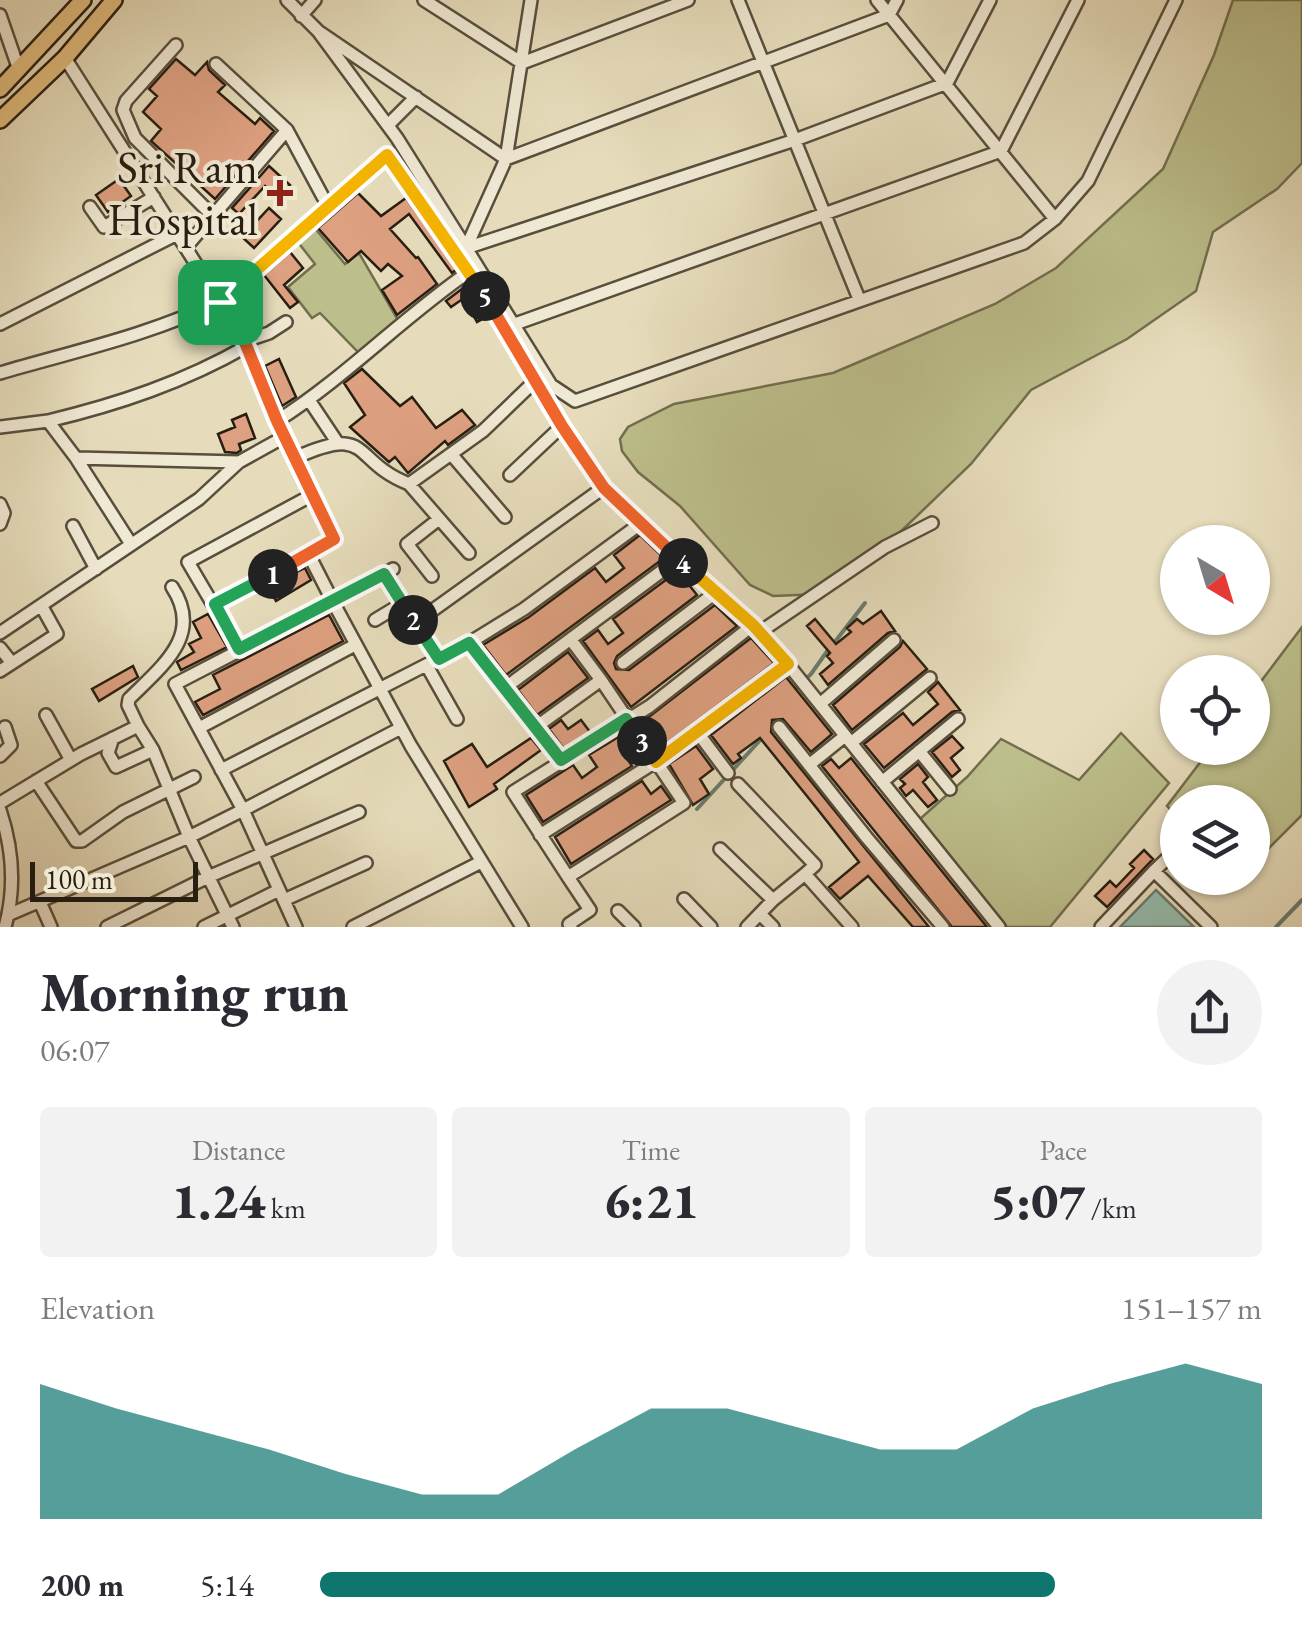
<!DOCTYPE html>
<html lang="en">
<head>
<meta charset="utf-8">
<style>
  :root { --surface:#fff; --page:#f2f2f3; --text:#2b2b33; --muted:#7c7c81; --accent:#0f766e }
  body { margin:0; font-family:"EB Garamond",serif; background:var(--page); color:var(--text); height:100vh; display:flex; flex-direction:column; font-size:38px; white-space:nowrap }
  * { box-sizing:border-box; margin:0 }
  p { font-size:32px; color:var(--muted) }
  .icon { flex:none; width:55px; height:55px; fill:none; stroke:currentColor; stroke-width:2; stroke-linecap:round; stroke-linejoin:round }
  .map { position:relative; height:927px; overflow:hidden }
  .panel { display:flex; flex-direction:column; background:var(--surface); flex:1 }
  .panel>* { flex:none }
  .needle { width:65px; rotate:142deg }
  .tools { position:absolute; left:1160px; top:525px; display:grid; gap:20px }
  .tools a { display:grid; place-items:center; width:110px; height:110px; border-radius:50%; background:var(--surface); box-shadow:0 2px 8px #0004; font-size:50px }
  .scale { position:absolute; left:30px; bottom:25px; width:168px; box-sizing:border-box; padding-left:10px; border:5px solid #281e11; border-top:0; font-size:28px; line-height:35px; white-space:nowrap; color:#281e11; -webkit-text-stroke:8px #efe8d3; paint-order:stroke }
  .pin { position:absolute; display:grid; place-items:center; width:85px; height:85px; color:#fff; margin:-42px; border-radius:20px; box-shadow:0 5px 15px #0006 }
  .km { position:absolute; width:50px; height:50px; margin:-25px; border-radius:50%; background:#222; color:#fff; font-size:28px; line-height:50px; text-align:center }
  .round { display:grid; place-items:center; flex:none; width:105px; height:105px; border-radius:52px; background:var(--page) }
  .summary { display:flex; align-items:center; justify-content:space-between; height:170px; padding:0 40px }
  h1 { font-size:55px; font-weight:800; line-height:75px }
  .stats { display:grid; grid-template-columns:repeat(3,1fr); gap:15px; height:170px; padding:10px 40px }
  .stats div { display:grid; align-content:center; border-radius:10px; background:var(--page); text-align:center }
  .stats b { font-size:50px; font-weight:800 }
  .stats small { font-size:28px; font-weight:400 }
  .stats p { font-size:28px }
  .chart { height:280px; padding:20px 40px }
  .chart p { display:flex; justify-content:space-between }
  .chart svg { width:100%; height:180px; margin-top:10px; fill:var(--accent); opacity:.7 }
  ul { padding:0 40px; list-style:none; font-size:32px }
  li { display:grid; grid-template-columns:160px 120px 1fr; align-items:center; height:75px }
  li i { height:25px; border-radius:12px; background:var(--accent) }
  .map>svg:first-child { display:block }
</style>
</head>
<body>
<div class="map">
<svg width="1302" height="927" viewBox="0 0 1302 927">
  <rect width="100%" height="100%" fill="#e6dcbb"/>
  <filter id="stains"><feTurbulence type="fractalNoise" baseFrequency=".002" numOctaves="4"/><feColorMatrix values="0 0 0 0 .2 0 0 0 0 .09 0 0 0 0 .02 0 0 0 .5 -.17"/></filter>
  <radialGradient id="worn" r=".72"><stop offset=".6" stop-color="#630" stop-opacity="0"/><stop offset="1" stop-color="#630" stop-opacity=".3"/></radialGradient>
  <path fill="#bcbe8b" stroke="#726e4e" stroke-width="2.5" d="M1233,0H1302V163L1277,189L1213,232L1196,291L1127,339L1031,390L971,464L894,538L822,594L773,596L750,585L680,506L638,472L622,451L620,439L628,427L674,404L833,373L995,304L1056,268L1163,169L1214,55Z
    M313,226L345,264L359,253L398,320L358,352L320,313L312,318L288,287L315,264L297,241Z
    M1302,627V815L1253,864L1252,802H1178L1177,817L1167,806L1211,748H1252L1253,692Z
    M1121,733L1169,783L1050,927H1007L920,819L967,777L1001,739L1079,780Z"/>
  <path fill="#96bcad" stroke="#6a7d6f" stroke-width="2.5" d="M1156,890L1194,927H1120Z"/>
  <g fill="none" stroke-linecap="round" stroke-linejoin="round">
    <path stroke="#6a7d6f" stroke-width="4" d="M834,643L865,603
      M792,692L811,674L828,650
      M697,809L763,737
      M1276,927L1302,900"/>
  </g>
  <path fill="#dda080" stroke="#281e11" stroke-width="2.5" d="M176,59L195,75L207,62L209,70L225,85L218,92L255,124L260,118L274,131L215,199L151,141L161,129L143,112L157,96L149,89Z
    M269,166L290,185L278,198L265,186L239,214L232,208Z
    M119,179L131,196L108,212L96,195Z
    M358,193L381,216L406,198L457,269L452,273L409,214L390,229L416,258L418,257L437,284L397,315L382,290L402,276L388,264L381,271L361,251L348,262L318,228Z
    M269,208L281,219L254,248L242,237Z
    M290,252L303,268L284,285L298,302L290,308L264,275Z
    M467,285L486,317L477,322L464,298L451,307L446,301Z
    M279,359L296,397L282,406L265,366Z
    M362,369L400,406L412,397L436,428L462,410L475,425L448,445L445,441L408,473L395,457L389,462L350,427L365,415L344,383Z
    M246,414L255,438L239,444L241,450L237,453L225,452L218,434L235,427L232,420Z
    M640,535L664,558L506,675L483,645L529,617L595,568L606,582L624,568L614,555Z
    M305,568L311,580L276,601L268,586Z
    M678,571L697,595L617,656L614,663L616,669L629,670L715,605L737,626L631,707L583,641L598,630L608,644L623,633L613,619Z
    M881,611L895,631L888,633L828,685L820,674L833,663L827,656L830,653L807,626L815,619L836,644L851,632L847,628L857,619L863,624Z
    M208,614L227,647L181,670L177,662L194,652L189,644L201,638L193,622Z
    M329,615L343,641L203,715L195,702L220,689L213,675Z
    M751,638L774,663L659,749L641,723Z
    M903,641L927,669L852,730L833,705L900,647Z
    M568,652L588,678L537,715L518,690Z
    M133,666L138,677L99,701L92,689Z
    M786,677L832,734L811,752L783,719L772,720L771,732L929,927H913L868,876L840,899L829,887L859,862L815,806L760,738L738,754L741,758L733,764L711,735Z
    M938,682L960,710L952,712L884,768L864,744L903,713L913,725L938,704L928,692Z
    M561,720L568,729L581,720L590,732L564,749L549,729Z
    M625,733L639,753L628,760L632,766L543,822L526,795L573,765L582,778L597,767L589,755Z
    M952,736L963,748L951,758L960,770L952,777L932,752Z
    M531,738L541,750L494,784L497,789L469,807L444,761L472,744L487,767Z
    M696,746L713,769L700,779L709,794L693,805L669,764Z
    M851,758L874,787L987,927H952L822,766L831,759L839,768Z
    M918,764L928,777L923,782L937,800L928,807L913,790L906,796L900,788L905,784L900,779Z
    M642,781L651,794L661,786L671,800L571,864L555,837Z
    M1144,850L1153,859L1107,907L1095,896L1110,881L1116,887L1134,868L1130,864Z"/>
  <g fill="none" stroke-linecap="round" stroke-linejoin="round">
    <g stroke="#584e3c" stroke-width="16">
      <path id="minor" d="M287,0L318,31L397,138L466,248
        M424,0L522,63L688,0
        M738,0L859,299
        M877,0L1055,219
        M990,0L947,83L795,140L466,248L551,385L575,401L1024,243L1055,219L1088,181L1176,0
        M0,15L19,70
        M301,16L315,0
        M318,31L506,159L889,15L897,0
        M176,45L126,101L123,110L135,138L213,216
        M65,58L245,341L284,437L334,539L309,555L333,602L175,684L243,810L189,837L233,927
        M216,64L287,130L323,197
        M388,125L416,97
        M90,207L104,227L154,197
        M186,247L287,130
        M466,248L506,159L531,0
        M0,324L177,234
        M515,324L1001,151L1078,0
        M245,341L269,333L286,322
        M0,373C75,351 150,335 220,301L387,155L470,271L562,426L603,488L774,647L999,927
        M309,400L337,442
        M48,421C119,404 184,382 247,346
        M277,421C346,377 403,317 470,271
        M0,427L48,421L76,458L239,462
        M451,454L505,517
        M76,458L131,544
        M295,458C373,423 350,461 409,484L483,431L535,381
        M510,475L562,426
        M409,484L469,553
        M0,504L4,513L0,524
        M73,526L96,569
        M393,569L333,602L411,746L522,927
        M385,573L439,659
        M432,576L407,544L439,519
        M215,603L309,555
        M375,620L403,603
        M415,623L603,488
        M760,632L885,547L932,523
        M0,633L199,499L239,462L284,437
        M469,643L561,760
        M0,648L12,663
        M239,649L188,562L314,494
        M623,663L715,593
        M427,666L457,719
        M0,671L57,634L42,607
        M601,680L684,803L568,877L513,792L650,706L753,625
        M506,687L678,559
        M820,704L894,640
        M46,715L71,760
        M138,726L128,705L129,699C162,666 204,635 172,587
        M536,727L601,680L571,640
        M779,727L867,838L943,927
        M199,728L355,645
        M698,733L728,773
        M113,738L108,753L116,767L153,750
        M851,743L930,678
        M919,751L950,789
        M0,756L11,745L5,727
        M809,765L845,736
        M221,770L469,643L524,609L640,524
        M36,781L76,841H82L123,812L194,777
        M882,782L958,719
        M738,784L815,865L805,874
        M0,803L81,754L138,726L153,750L189,837L8,915
        M0,810C13,849 16,887 5,927
        M540,835L679,747L788,664
        M720,849L773,900
        M1154,871L1178,848
        M568,877L590,910L569,924L571,927
        M684,899L711,927
        M284,900L366,863
        M40,902L51,927
        M618,911L634,927
        M760,914L773,927
        M107,927L208,877L359,812
        M204,927L279,890
        M296,927L243,810L401,728
        M353,927L481,862
        M747,927L773,900L805,874L852,927
        M1101,927L1154,871L1211,927"/>
    </g>
    <g stroke="#281e11" stroke-width="20">
      <path id="highway" d="M0,89L83,0
        M0,120L65,58L114,0"/>
    </g>
    <use href="#minor" stroke="#efe8d3" stroke-width="11"/>
    <use href="#highway" stroke="#e3be7e" stroke-width="15"/>
  </g>
  <g fill="none" stroke-linecap="round" stroke-linejoin="round">
    <g stroke="#fff" stroke-width="20">
      <path id="split-1" d="M220,302L244,340L277,421L334,539L273,574"/>
    </g>
    <g stroke="#fff" stroke-width="20">
      <path id="split-2" d="M273,574L215,604L239,649L384,574L413,620"/>
    </g>
    <g stroke="#fff" stroke-width="20">
      <path id="split-3" d="M413,620L439,659L469,643L561,760L626,719L642,741"/>
    </g>
    <g stroke="#fff" stroke-width="20">
      <path id="split-4" d="M642,741L656,762L788,664L753,625L683,563"/>
    </g>
    <g stroke="#fff" stroke-width="20">
      <path id="split-5" d="M485,296L562,426L604,488L683,563"/>
    </g>
    <g stroke="#fff" stroke-width="20">
      <path id="split-6" d="M220,302L387,155L485,296"/>
    </g>
    <use href="#split-1" stroke="#f0652b" stroke-width="12"/>
    <use href="#split-2" stroke="#22a559" stroke-width="12"/>
    <use href="#split-3" stroke="#22a559" stroke-width="12"/>
    <use href="#split-4" stroke="#f5b400" stroke-width="12"/>
    <use href="#split-5" stroke="#f0652b" stroke-width="12"/>
    <use href="#split-6" stroke="#f5b400" stroke-width="12"/>
  </g>
  <path fill="#8f2418" stroke="#efe8d3" stroke-width="4" d="M275 178h10v10h10v10h-10v10h-10v-10h-10v-10h10z"/>
  <g text-anchor="middle" dominant-baseline="central" stroke-width="8" stroke-linejoin="round" paint-order="stroke">
    <g font-size="45" fill="#281e11" stroke="#efe8d3" text-anchor="end">
      <text x="258" y="167">Sri Ram<tspan x="258" dy="52">Hospital</tspan></text>
    </g>
  </g>
  <rect width="100%" height="100%" filter="url(#stains)"/>
  <rect width="100%" height="100%" fill="url(#worn)"/>
</svg>
<div class="tools">
<a><svg class="needle" viewBox="-14 -14 28 28"><path d="M0-13l5 13h-10z" fill="#e53935"/><path d="M0 13l5-13h-10z" fill="#7c7c81"/></svg></a>
<a><svg class="icon" aria-label="locate" viewBox="0 0 24 24"><circle cx="12" cy="12" r="6"/><path d="M12 2v4M12 18v4M2 12h4M18 12h4"/></svg></a>
<a><svg class="icon" aria-label="layers" viewBox="0 0 24 24"><path d="M12 4l9 5-9 5-9-5zM3 14l9 5 9-5"/></svg></a>
</div>
<div class="scale">100 m</div>
<div class="pin" style="left:220px;top:302px;background:#1e9e55"><svg class="icon" aria-label="arrive" viewBox="0 0 24 24"><path d="M6 21V4h12l-3 4 3 4H6"/></svg></div>
<b class="km" style="left:273px;top:574px">1</b>
<b class="km" style="left:413px;top:620px">2</b>
<b class="km" style="left:642px;top:741px">3</b>
<b class="km" style="left:683px;top:563px">4</b>
<b class="km" style="left:485px;top:296px">5</b>
</div>
<section class="panel">
<div class="summary"><div><h1>Morning run</h1><p>06:07</p></div><a class="round"><svg class="icon" aria-label="share" viewBox="0 0 24 24"><path d="M12 15V3M7 8l5-5 5 5M5 13v7h14v-7"/></svg></a></div>
<div class="stats">
<div><p>Distance</p><b>1.24<small> km</small></b></div>
<div><p>Time</p><b>6:21</b></div>
<div><p>Pace</p><b>5:07<small> /km</small></b></div>
</div>
<div class="chart"><p><span>Elevation</span>151–157 m</p>
<svg viewBox="0 0 160 44" preserveAspectRatio="none"><path d="M0 44V11L10 17L20 22L30 27L40 33L50 38L60 38L70 27L80 17L90 17L100 22L110 27L120 27L130 17L140 11L150 6L160 11V44z"/></svg>
</div>
<ul>
<li><b>200 m</b>5:14<i style="width:78%"></i></li>
</ul>
</section>
</body>
</html>
